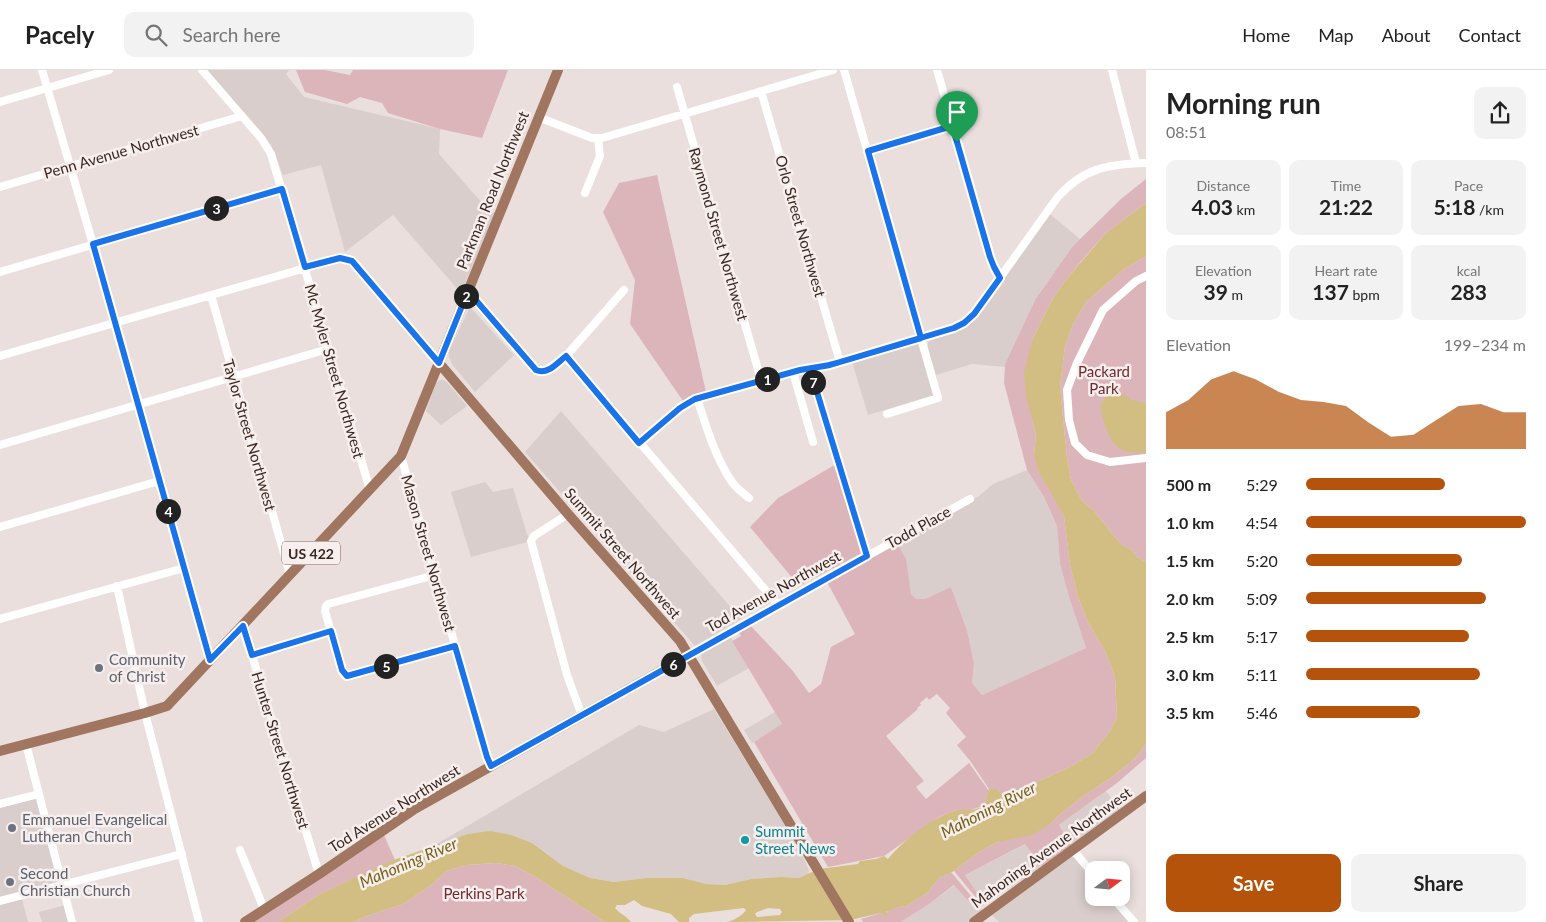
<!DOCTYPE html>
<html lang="en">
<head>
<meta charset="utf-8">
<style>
  :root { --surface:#fff; --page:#f2f2f2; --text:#222; --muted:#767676; --line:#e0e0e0; --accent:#b45309 }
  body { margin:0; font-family:Lato,sans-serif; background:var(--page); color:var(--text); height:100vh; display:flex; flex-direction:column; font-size:19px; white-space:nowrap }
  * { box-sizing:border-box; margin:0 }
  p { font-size:16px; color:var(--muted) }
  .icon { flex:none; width:28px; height:28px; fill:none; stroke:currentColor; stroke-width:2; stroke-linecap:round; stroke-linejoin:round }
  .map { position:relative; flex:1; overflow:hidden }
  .drawer { display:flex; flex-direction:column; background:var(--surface); width:400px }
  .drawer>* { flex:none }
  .needle { width:32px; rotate:74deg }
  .buttons { position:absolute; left:1085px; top:791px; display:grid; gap:10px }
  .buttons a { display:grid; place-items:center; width:45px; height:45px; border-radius:10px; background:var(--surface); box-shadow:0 2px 12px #0003; font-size:25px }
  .pin { position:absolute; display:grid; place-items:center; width:42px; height:42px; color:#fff; margin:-51px -21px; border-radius:50% 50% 50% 0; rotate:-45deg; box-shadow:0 0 5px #0007 }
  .pin .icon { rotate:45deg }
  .km { position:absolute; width:25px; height:25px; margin:-12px; border-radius:50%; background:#222; color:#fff; font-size:14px; line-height:25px; text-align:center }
  .round { display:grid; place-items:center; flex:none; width:52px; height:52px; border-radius:10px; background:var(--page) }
  .head { display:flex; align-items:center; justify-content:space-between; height:85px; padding:0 20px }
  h1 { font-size:28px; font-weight:700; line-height:38px }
  .metrics { display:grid; grid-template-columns:repeat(3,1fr); gap:8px; height:85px; padding:5px 20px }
  .metrics div { display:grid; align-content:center; border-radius:10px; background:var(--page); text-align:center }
  .metrics b { font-size:21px; font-weight:700 }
  .metrics small { font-size:14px; font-weight:400 }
  .metrics p { font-size:14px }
  .chart { height:140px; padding:10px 20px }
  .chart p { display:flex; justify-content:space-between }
  .chart svg { width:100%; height:90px; margin-top:5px; fill:var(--accent); opacity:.7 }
  .button { display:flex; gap:10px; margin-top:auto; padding:10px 20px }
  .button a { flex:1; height:58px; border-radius:10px; background:var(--accent); color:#fff; font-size:20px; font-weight:700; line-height:58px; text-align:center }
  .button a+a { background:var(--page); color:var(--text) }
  ul { padding:0 20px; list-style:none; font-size:16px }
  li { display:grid; grid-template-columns:80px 60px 1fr; align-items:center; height:38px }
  li i { height:12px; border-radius:6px; background:var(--accent) }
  header { display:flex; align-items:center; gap:30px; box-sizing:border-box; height:70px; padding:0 25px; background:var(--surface); border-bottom:1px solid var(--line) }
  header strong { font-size:24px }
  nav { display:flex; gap:28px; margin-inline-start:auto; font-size:18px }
  .search { width:350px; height:45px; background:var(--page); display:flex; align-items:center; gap:12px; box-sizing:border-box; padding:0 18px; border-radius:10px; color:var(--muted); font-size:19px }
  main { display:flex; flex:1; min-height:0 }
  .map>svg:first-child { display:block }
</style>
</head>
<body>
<header>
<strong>Pacely</strong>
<div class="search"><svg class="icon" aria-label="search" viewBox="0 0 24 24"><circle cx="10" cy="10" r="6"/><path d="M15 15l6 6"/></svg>Search here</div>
<nav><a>Home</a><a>Map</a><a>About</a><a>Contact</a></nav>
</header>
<main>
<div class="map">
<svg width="1146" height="852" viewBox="0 0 1146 852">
  <rect width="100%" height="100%" fill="#eadfdd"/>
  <path fill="#dacecc" d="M207,0H289L286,4L304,27L440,59L439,84L490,142L495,143L461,223L393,145L345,182L321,95L283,105L271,75Z
    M1050,144L1080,169L1072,177L1035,230L1005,294V297L972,294L936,305L928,278V272L930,268L964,256L976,246Z
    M470,237L514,285L475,322L452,294L449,287V281Z
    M915,272L920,275L935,325L868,345L852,292Z
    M440,310H443L447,312L467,336L441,355L426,341L436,313Z
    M561,341L741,549L695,576L525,382Z
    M1027,400L1044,427L1057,456L1060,494L1069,527L1086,578L982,625L972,613L974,593L967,560L951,517L925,529L916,530L911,524L897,473L979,426L993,414Z
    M485,412L493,422L513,418L527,464L531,471L471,487L451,422Z
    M730,566L749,598L717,616L702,591L701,584Z
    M714,639L795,771L809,800L808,805L799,808L781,807L751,809L725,815L706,814L683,808H646L614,812L590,808L563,796L532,773L435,775L639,655L664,662Z
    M775,642L782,655L752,673L744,660Z
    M1106,721L1120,740L1071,775L1059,755Z
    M35,728L37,729L59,813L0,828V738Z
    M1026,774L1042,796L983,836L984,833L965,805Z
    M1072,787L1077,789L1094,808V828H1110L1131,852H999L991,844L1068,788Z
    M955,815L976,841L981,838L982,841L967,852H901L929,834Z
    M22,829L28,852H0V835Z
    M66,835L70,852H42L39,842Z"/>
  <path fill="#dcb5ba" d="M296,0H325L350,5L353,0H508L482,68L440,59L388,43L382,33L360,27L347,34L305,22Z
    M657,105L706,322L683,331L630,254L635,210L603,142L619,113Z
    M1146,109V134L1142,136L1106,163L1084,188L1065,211L1051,232L1032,270V349L1036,365L1034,384L1064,446L1070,495L1078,527L1088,552L1106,583L1115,607L1117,647L1110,661L1093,683L1070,697L1030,715L1023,719H1013L1002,725L997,719H989L971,692L957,675L966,667L946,643L950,638L937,624L929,630L927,627L920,633L921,635L917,638L918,639L886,666L924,711L916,717L926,729L969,693L989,721L986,731L980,737L970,740H957L939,747L884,786L828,797L754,672L782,654L732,571L741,566L738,561L750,555L792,600L809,623L821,614L831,577L855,564L827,512L897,473L906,489L911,524L916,529H925L951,517L967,560L974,593L972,613L982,625L1086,578L1069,527L1060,494L1057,456L1044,427L1027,400L1004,313L1005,294L1035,230L1072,177L1121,129Z
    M1146,186V492L1137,487L1132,480L1121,474L1114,466L1093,440L1082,431L1071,410L1067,388L1060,316L1065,276L1073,254L1086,232L1124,199Z
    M838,393L862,483L799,516L750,457L778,428Z
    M1146,674V688L1117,713L1059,755L1071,775L1042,796L1025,774L965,805L984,833L983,836L954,801L976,784L997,772L1049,755L1058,746L1083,726L1112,707L1134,689Z
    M384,765L395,790L320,824L278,852H251Z
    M496,793L515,796L534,806L605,852H353L367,846L403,834L431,815L446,801L466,795Z
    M951,802L981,838L977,841L954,815L929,834L901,852H863L861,849L881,843L884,846C887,840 898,835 905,837L927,823L939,808Z"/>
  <path fill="#d2be82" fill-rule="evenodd" d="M1146,134V186L1124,199L1086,232L1073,254L1065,276L1060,316L1067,388L1071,410L1082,431L1093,440L1114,466L1121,474L1132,480L1137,487L1146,492V674L1134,689L1112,707L1083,726L1058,746L1049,755L1032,765L997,772L976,784L954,801L939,808L927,823L905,837C897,835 893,840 886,842L887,845L884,846L881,843L850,850L727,852C734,850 742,846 746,840L744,838L694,844L689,848V852H679L671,844L642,836L634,830L625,835H617L615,838C620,844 627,846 631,852H605L534,806L515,796L496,793L466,795L446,801L431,815L403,834L367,846L353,852H278L320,824L391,791L468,764L490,761L511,765L532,773L563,796L590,808L614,812L646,808H683L706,814L725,815L751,809L781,807L799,808L819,799L858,794L860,791L876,789L884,786L888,789C905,769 929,750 954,741C963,738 973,742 981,737C987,732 987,726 989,719H997L1002,725L1013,719H1023L1030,715L1070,697L1093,683L1110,661L1117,647L1115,607L1106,583L1088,552L1078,527L1070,495L1064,446L1038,400L1034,384L1036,365L1026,326L1024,303L1032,270L1051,232L1065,211L1106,163L1142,136ZM768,838L780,839L782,842L780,845L757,847L755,844L757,842Z
    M1114,323L1127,326L1132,331L1134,330L1146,334V382C1137,384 1127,383 1119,378C1112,373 1108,363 1105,355C1100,340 1096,329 1114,323Z"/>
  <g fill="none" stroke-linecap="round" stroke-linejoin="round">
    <path stroke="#fff" stroke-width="8" d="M42,0L116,253L210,590
      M202,0L261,68L271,84L370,420
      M844,0L938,328L887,344
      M937,0L991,187L994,197L1000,208
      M1112,0L1136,93
      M677,17L761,310
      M761,21L840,292
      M0,32L109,0
      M538,47L592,68H602L833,0
      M868,81L952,57
      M0,117L242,46
      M585,123L600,86L598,68
      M0,202L282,119
      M1146,206L1136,211L1103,240L1077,293L1067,320L1069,350L1075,373L1087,385L1110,392L1146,388
      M468,221L535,299L543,302L566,286L624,220
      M211,225L290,505
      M0,286L340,188L349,189L355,193L439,293
      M566,286L779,536
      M810,299L867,486
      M793,302L813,372
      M697,328C706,356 715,387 732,412C736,418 743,423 749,428
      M639,373L680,338L695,329L800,300L830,295L959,256L974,244L1057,128C1083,98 1108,94 1146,93
      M0,375L328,279
      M401,386L487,687L491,696
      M568,444L534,466L531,471L567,605L582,646
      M0,457L159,411
      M435,505L328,534L326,536L325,541L342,600L344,605L349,606L455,576
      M117,516L145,643L199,852
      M0,549L184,498
      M243,556L319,804
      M252,585L331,561
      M689,585L970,429
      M26,674L72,852
      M0,734L39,724
      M240,780L264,839
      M1073,780L1094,805
      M1113,828L1134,852
      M0,831L182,784"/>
    <path stroke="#a17660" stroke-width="10" d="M439,293L568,444L680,571L849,852
      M0,681L145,643L167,636L401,386L558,0
      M245,852L319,804L413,740L689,585
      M974,852L1146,726"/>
  </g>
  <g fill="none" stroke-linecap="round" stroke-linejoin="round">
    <g stroke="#fff" stroke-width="10">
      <path id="route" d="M957,72L990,187L994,197L1000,208L974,244L964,253L954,258L830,295L800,300L695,329L680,338L639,373L566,286C557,293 548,305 536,300L468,221L439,293L352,191L340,188L305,197L282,119L93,174L210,590L243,556L252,585L331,561L342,600L347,606L455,576L487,687L491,696L867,486L810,299C820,297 830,295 840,292L921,268L868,81L952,56L957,72"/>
    </g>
    <use href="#route" stroke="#1a73e8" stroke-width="6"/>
  </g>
  <g fill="#6b7280" stroke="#f7efee" stroke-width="2">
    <circle cx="99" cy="598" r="5"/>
    <circle cx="12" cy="758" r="5"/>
    <circle cx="10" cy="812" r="5"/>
  </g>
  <circle fill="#0f9aa8" stroke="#f7efee" stroke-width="2" cx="745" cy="770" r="5"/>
  <g text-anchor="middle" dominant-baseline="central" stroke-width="5" stroke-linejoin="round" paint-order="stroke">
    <rect fill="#f7efee" stroke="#73635d" stroke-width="1" x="282" y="471.5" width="58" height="23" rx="4"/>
    <g font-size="14" font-weight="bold" fill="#3a271f">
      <text x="311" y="483">US 422</text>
    </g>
    <g font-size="15" fill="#3a271f" stroke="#f7efee">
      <text transform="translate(121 81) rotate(-16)">Penn Avenue Northwest</text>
      <text transform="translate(492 120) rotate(-68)">Parkman Road Northwest</text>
      <text transform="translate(801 156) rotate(74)">Orlo Street Northwest</text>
      <text transform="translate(719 164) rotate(74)">Raymond Street Northwest</text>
      <text transform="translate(335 301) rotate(74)">Mc Myler Street Northwest</text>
      <text transform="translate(250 365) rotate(74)">Taylor Street Northwest</text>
      <text transform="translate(918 457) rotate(-29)">Todd Place</text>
      <text transform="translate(429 483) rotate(74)">Mason Street Northwest</text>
      <text transform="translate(623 483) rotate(49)">Summit Street Northwest</text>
      <text transform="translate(773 521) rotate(-29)">Tod Avenue Northwest</text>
      <text transform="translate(281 680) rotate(73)">Hunter Street Northwest</text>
      <text transform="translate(394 738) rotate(-32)">Tod Avenue Northwest</text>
      <text transform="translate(1051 777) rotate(-36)">Mahoning Avenue Northwest</text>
    </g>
    <g font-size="15" fill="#722829" stroke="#f7efee">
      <text x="1104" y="301">Packard<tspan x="1104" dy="17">Park</tspan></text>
      <text x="484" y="823">Perkins Park</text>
    </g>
    <g font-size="15" fill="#5b616d" stroke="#f7efee" text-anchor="start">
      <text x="109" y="589">Community<tspan x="109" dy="17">of Christ</tspan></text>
      <text x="22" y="749">Emmanuel Evangelical<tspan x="22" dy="17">Lutheran Church</tspan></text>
      <text x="20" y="803">Second<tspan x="20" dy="17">Christian Church</tspan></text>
    </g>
    <g font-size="15" fill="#0d838f" stroke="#f7efee" text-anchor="start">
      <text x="755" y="761">Summit<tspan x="755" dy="17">Street News</tspan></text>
    </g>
    <g font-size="16" font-style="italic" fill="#776017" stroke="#f7efee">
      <text transform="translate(988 739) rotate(-27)">Mahoning River</text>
      <text transform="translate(408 792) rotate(-23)">Mahoning River</text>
    </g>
  </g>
</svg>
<div class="buttons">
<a><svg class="needle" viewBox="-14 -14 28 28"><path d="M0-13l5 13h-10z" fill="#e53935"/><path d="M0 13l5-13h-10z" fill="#767676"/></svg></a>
</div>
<div class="pin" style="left:957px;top:72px;background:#1e9e55"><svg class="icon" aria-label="arrive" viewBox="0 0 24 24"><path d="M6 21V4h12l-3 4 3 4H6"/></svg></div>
<b class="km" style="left:767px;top:309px">1</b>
<b class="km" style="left:466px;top:226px">2</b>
<b class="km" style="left:216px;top:138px">3</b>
<b class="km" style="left:168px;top:441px">4</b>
<b class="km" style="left:386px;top:596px">5</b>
<b class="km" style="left:673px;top:594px">6</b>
<b class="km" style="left:813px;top:312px">7</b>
</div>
<section class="drawer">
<div class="head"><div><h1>Morning run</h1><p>08:51</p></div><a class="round"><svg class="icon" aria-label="share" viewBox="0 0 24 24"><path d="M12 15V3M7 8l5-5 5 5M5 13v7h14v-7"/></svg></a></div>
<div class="metrics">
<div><p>Distance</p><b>4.03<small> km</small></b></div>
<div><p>Time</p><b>21:22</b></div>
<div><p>Pace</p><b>5:18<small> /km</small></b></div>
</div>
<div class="metrics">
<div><p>Elevation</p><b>39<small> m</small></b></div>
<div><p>Heart rate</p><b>137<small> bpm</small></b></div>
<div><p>kcal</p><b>283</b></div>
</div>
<div class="chart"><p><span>Elevation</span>199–234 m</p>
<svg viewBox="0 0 160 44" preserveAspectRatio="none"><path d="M0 44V26L10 20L20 10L30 6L40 10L50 16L60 20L70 21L80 23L90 31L100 38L110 37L120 30L130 23L140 22L150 26L160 26V44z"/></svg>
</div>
<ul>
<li><b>500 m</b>5:29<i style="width:63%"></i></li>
<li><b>1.0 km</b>4:54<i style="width:100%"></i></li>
<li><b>1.5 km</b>5:20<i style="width:71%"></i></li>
<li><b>2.0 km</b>5:09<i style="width:82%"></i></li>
<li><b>2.5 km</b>5:17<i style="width:74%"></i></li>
<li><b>3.0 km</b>5:11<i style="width:79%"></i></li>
<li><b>3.5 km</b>5:46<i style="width:52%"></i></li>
</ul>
<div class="button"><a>Save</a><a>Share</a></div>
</section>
</main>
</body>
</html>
